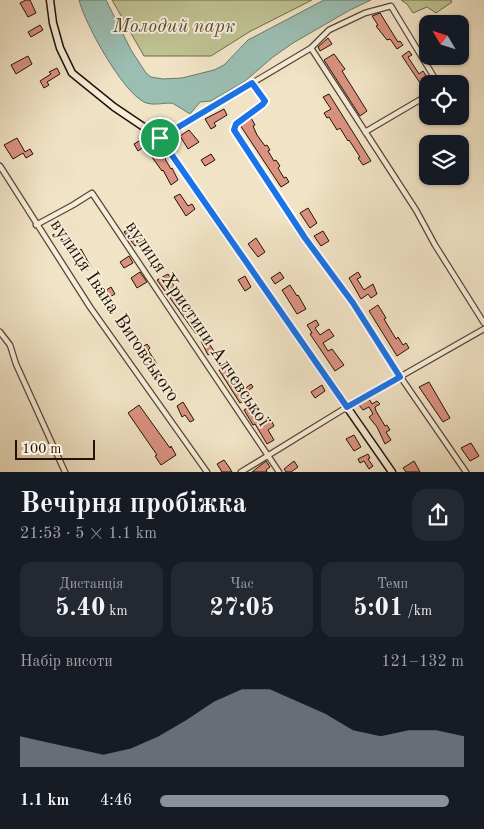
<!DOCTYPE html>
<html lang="uk">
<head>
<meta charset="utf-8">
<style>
  :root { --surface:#171b24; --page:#242831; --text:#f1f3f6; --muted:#9ea1a6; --accent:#8c9099 }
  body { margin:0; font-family:"Old Standard TT",serif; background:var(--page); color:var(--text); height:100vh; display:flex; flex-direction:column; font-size:19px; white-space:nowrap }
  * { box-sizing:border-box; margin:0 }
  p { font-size:16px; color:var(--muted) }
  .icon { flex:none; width:28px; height:28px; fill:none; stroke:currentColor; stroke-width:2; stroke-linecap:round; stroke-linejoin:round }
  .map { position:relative; height:472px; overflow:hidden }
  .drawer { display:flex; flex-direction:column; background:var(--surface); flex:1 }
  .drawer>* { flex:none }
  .needle { width:32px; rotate:308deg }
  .buttons { position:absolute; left:419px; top:15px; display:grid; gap:10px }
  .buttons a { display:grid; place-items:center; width:50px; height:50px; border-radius:10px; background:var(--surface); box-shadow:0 1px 4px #0004; font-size:25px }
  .scale { position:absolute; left:15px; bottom:12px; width:80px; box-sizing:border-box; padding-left:5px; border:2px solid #211203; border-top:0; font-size:14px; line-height:18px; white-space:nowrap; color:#211203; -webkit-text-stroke:4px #f6edda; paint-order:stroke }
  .pin { position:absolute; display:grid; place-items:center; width:42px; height:42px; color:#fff; margin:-21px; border:2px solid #fff; border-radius:50%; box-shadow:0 1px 5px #0007 }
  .round { display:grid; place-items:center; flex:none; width:52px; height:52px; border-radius:15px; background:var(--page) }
  .summary { display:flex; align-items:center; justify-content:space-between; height:85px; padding:0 20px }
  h1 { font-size:28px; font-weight:600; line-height:38px }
  .metrics { display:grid; grid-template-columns:repeat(3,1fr); gap:8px; height:85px; padding:5px 20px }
  .metrics div { display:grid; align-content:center; border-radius:12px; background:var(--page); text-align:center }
  .metrics b { font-size:25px; font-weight:600 }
  .metrics small { font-size:14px; font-weight:400 }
  .metrics p { font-size:14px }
  .chart { height:140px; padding:10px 20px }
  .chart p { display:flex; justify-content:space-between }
  .chart svg { width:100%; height:90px; margin-top:5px; fill:var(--accent); opacity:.7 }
  ul { padding:0 20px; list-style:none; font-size:16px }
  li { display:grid; grid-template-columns:80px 60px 1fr; align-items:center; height:38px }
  li i { height:12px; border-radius:6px; background:var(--accent) }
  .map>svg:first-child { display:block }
</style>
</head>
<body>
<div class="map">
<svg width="484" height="472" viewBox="0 0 484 472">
  <rect width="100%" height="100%" fill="#f1e3c6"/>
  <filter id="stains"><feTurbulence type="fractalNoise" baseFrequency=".004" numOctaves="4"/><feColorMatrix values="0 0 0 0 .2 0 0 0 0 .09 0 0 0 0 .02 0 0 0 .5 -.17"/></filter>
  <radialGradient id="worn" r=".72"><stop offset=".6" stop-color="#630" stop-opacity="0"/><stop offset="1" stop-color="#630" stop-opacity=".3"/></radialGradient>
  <path fill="#bfc292" stroke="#706a4a" d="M112,0H312L249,32L211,56H144Z
    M401,0H451L452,2L436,13L427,7L413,13L407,4Z"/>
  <path fill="#9bbeb2" stroke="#6a796c" d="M79,0H106L131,50L146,73L151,77L163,79L182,78L214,70L224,65L248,40L324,0H371L350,10L293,43L273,57L245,81L211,101L200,102L190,114C185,111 179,107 174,104C168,101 154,107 144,102C122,91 85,24 79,0Z"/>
  <path fill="#db9281" stroke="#211203" d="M26,0H30L36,13L28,17L20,3Z
    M380,13L398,42L400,41L403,45L397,49L390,39L387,40L376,26L378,25L372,16Z
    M40,25L43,30L31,37L28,32Z
    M328,38L332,44L320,51L318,47Z
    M409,51L412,55L408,57L419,74L423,71L427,77L426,78L430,84H428V87L424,89L402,56Z
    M334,54L345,69L342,71L367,111L360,116L324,60Z
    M28,56L32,64L16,74L11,65Z
    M57,68L60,74L47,82L49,85L44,88L40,81L51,74L49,72Z
    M329,94L371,161L363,165L358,158L360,157L349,140L348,141L340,128L337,130L329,117L327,118L324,113L331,109L323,97Z
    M224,109L227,115L214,123L216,126L211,129L205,119Z
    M251,118L255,125L253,126L257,135L265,146L267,145L270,150L268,151L274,161L276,160L280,166L278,168L284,178L286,177L289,182L281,187L240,125Z
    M189,130L199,142L188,149L180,136Z
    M17,138L25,152L30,149L33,154L26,158L23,153L13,159L4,145Z
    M144,138L148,144L138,151L134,144Z
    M157,148L162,156L163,154L166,158L165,159L171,169L172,168L178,180L171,185L163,170L162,171L149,153Z
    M211,154L215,160L205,166L201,160Z
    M180,194L188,206L192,204L195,209L186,216L174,197Z
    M308,208L317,223L310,228L300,213Z
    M134,226L143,241L135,246L124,232Z
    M323,231L329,241L321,246L314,236Z
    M256,238L265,252L258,257L248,244Z
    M81,249L91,267L85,270L78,257L77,258L74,253Z
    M129,256L133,263L124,268L120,262Z
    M140,272L147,282L137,288L131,278Z
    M280,272L284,278L275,284L271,278Z
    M358,272L361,277L357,279L364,290L373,284L377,294L371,298L368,294L361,299L349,278Z
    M168,274L171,279L170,280L184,300L183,301L200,327L201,326L204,329L196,334L157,280Z
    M245,276L251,287L245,291L238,280Z
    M290,285L297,296L298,295L306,309L297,314L282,290Z
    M111,287L115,294L106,299L102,293Z
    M378,305L386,318L384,319L396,339L398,337L403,345L406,343L409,348L397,356L369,311Z
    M125,319L132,331L127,334L120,321Z
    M316,320L319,325L315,328L320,335L329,329L334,336L323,343L328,351L332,349L344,365L335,371L310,334L312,333L307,325Z
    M207,337L210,341L208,342L214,351L208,355L201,341Z
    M147,344L150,348L148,350L157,364L152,367L143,353L141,354L138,350Z
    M226,366L237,386L240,384L243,390L251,384L253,387L244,394L248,399L240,403L219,370Z
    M429,382L450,418L443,422L419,387Z
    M322,385L325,391L315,398L311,392Z
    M369,399L372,404L377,401L380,404L375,407L376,411L385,426L387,425L390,430L386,432L391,440L385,444L377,427L369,417L373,414L369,407L363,410L359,405Z
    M183,402L194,420L190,422L185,415L182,417L177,406Z
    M139,405L170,448L171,446L176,455L161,465L155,456L157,455L128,413Z
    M252,405L264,424L271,420L274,426L268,430L274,440L267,444L255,424L253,425L244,410Z
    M354,435L361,447L354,451L346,439Z
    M471,443L479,456L470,461L461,448Z
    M368,454L370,458L368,459L373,466L369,469L364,461L360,463L358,459Z
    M224,460L229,467L232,472H222L217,464Z
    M266,461L270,467L266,470L267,472H252Z
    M294,461L298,467L291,472H286L284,469Z
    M414,461L420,472H406L403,468Z"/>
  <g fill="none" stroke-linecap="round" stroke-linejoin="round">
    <g stroke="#554634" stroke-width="7">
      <path id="street" d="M311,48L416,210L435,245L484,323
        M252,83L265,101L263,104L235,124L234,130L305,238L339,282L393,366L466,472
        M365,132L428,95
        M160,138L311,48L329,30L365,13L391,6L437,82L436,84
        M0,166L90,307L207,472
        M36,225L73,205L92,193L279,472
        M0,332L10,345L16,364L65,472
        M241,472L347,407L484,329"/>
    </g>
    <g stroke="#211203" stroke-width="9">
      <path id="secondary" d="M50,0L53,23L60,48L72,73L114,107L160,138L392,472"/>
    </g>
    <use href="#street" stroke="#f6edda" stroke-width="4.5"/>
    <use href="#secondary" stroke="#f6edda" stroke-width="6"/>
  </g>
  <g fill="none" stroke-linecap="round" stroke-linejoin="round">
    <g stroke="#fff" stroke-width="10">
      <path id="route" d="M252,83L265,101L263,104L236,124L234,130L305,238L353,303L400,377L347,407L160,138Z"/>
    </g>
    <use href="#route" stroke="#1a73e8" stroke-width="6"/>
  </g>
  <g text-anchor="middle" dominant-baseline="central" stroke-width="4" stroke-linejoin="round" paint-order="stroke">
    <g font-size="19" font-style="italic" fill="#585035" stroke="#f6edda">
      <text x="174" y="27">Молодий парк</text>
    </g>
    <g font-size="19" fill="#211203" stroke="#f6edda">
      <text transform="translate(114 311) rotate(56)">вулиця Івана Виговського</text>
      <text transform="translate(197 324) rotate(56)">вулиця Христини Алчевської</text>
    </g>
  </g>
  <rect width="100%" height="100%" filter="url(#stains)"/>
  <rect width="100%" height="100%" fill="url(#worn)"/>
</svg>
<div class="buttons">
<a><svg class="needle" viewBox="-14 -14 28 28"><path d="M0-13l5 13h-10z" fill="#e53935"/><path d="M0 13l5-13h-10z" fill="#9ea1a6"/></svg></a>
<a><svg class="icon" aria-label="locate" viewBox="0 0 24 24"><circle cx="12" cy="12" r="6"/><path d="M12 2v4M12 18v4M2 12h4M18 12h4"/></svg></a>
<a><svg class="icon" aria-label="layers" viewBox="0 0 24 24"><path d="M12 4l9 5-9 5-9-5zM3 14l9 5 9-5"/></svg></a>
</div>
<div class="scale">100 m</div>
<div class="pin" style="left:160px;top:138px;background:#1e9e55"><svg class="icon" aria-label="arrive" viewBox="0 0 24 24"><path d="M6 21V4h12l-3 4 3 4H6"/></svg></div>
</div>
<section class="drawer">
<div class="summary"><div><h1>Вечірня пробіжка</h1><p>21:53 · 5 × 1.1 km</p></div><a class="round"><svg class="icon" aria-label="share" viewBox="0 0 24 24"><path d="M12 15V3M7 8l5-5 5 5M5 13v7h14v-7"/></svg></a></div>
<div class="metrics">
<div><p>Дистанція</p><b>5.40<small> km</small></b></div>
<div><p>Час</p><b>27:05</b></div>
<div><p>Темп</p><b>5:01<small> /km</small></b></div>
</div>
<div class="chart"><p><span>Набір висоти</span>121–132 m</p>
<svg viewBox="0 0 160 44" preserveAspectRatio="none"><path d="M0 44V29L10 32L20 35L30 38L40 35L50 29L60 21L70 12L80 6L90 6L100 12L110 18L120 26L130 29L140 26L150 26L160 29V44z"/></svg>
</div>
<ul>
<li><b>1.1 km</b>4:46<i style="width:95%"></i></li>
</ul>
</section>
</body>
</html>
